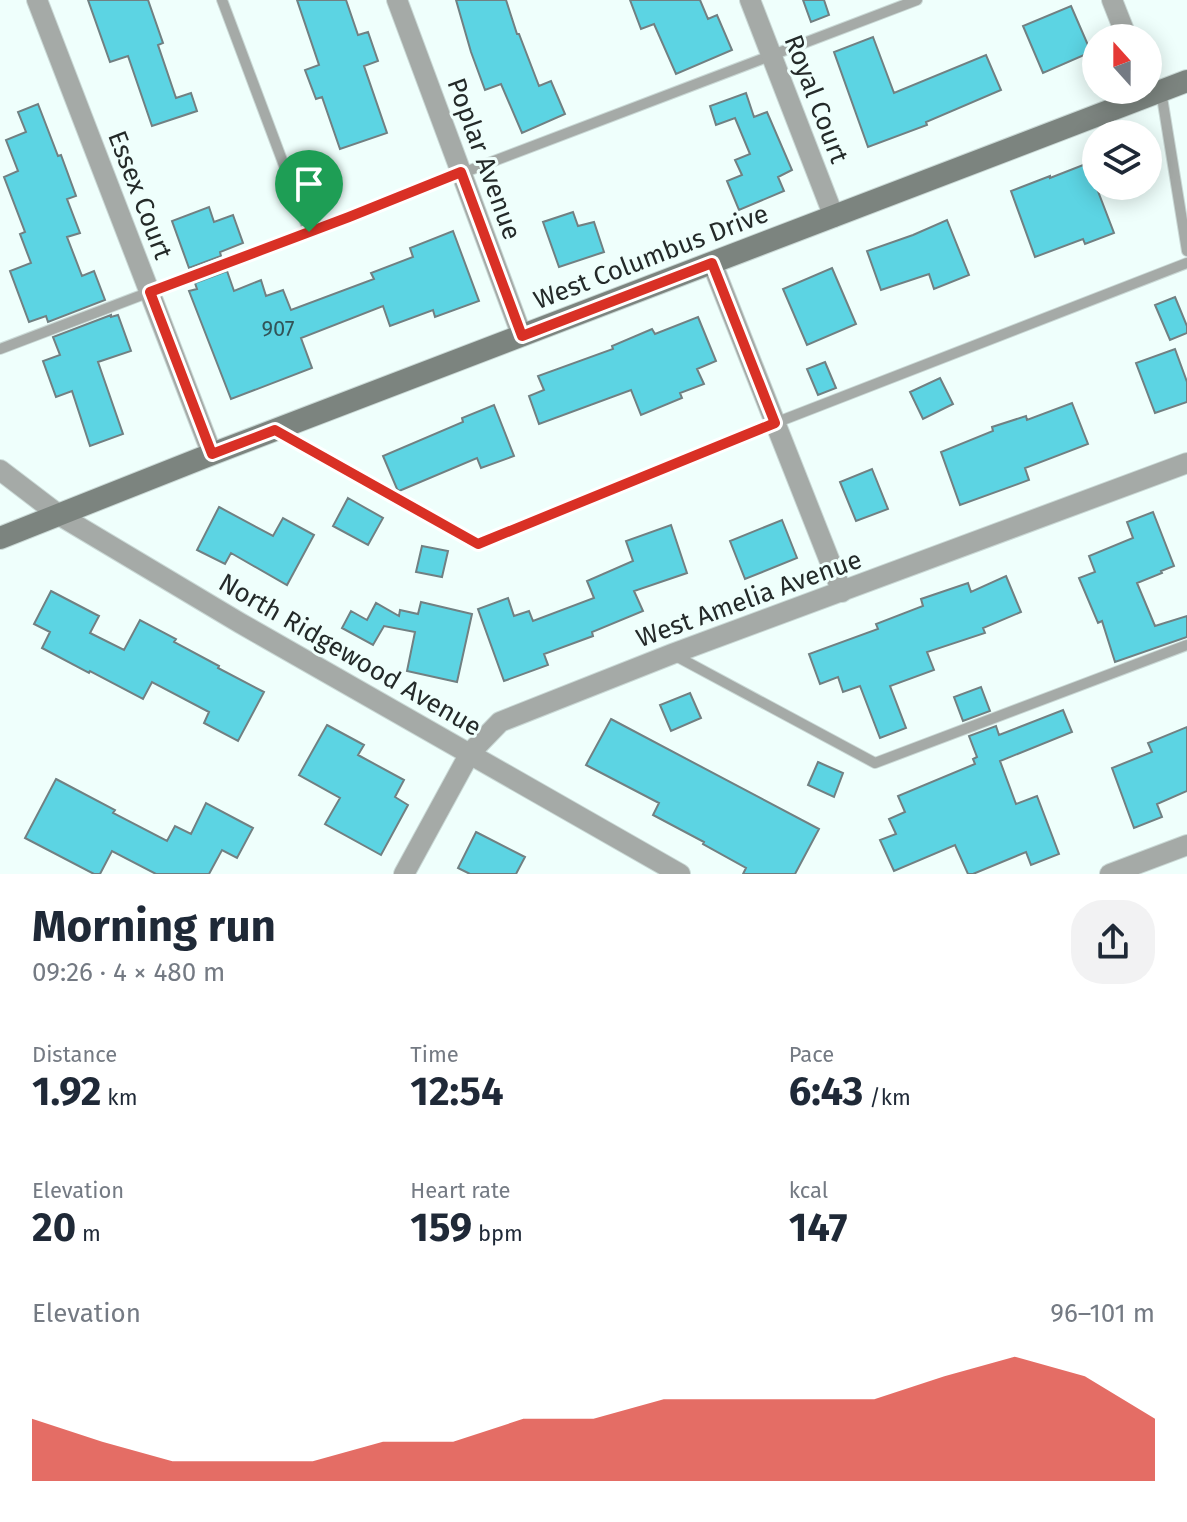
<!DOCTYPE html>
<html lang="en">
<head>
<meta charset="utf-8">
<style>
  :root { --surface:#fff; --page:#f2f2f3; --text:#1f2937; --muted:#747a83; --accent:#d93025 }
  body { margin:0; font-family:"Fira Sans",sans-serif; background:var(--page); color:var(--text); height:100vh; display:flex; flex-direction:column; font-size:30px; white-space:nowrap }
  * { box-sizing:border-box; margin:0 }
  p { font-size:26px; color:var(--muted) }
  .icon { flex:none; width:44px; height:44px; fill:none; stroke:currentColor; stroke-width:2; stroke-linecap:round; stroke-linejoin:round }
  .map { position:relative; height:874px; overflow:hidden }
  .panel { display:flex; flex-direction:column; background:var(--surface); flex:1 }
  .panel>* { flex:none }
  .needle { width:52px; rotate:339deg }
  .controls { position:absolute; left:1082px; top:24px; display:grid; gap:16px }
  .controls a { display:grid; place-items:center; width:80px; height:80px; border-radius:50%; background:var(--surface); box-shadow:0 4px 20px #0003; font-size:40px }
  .pin { position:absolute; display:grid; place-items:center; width:68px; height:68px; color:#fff; margin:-82px -34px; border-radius:50% 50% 50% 0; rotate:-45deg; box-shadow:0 0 8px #0007 }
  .pin .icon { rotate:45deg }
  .round { display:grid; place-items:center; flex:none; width:84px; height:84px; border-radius:32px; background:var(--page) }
  .headline { display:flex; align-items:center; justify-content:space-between; height:136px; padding:0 32px }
  h1 { font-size:44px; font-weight:700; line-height:60px }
  .metrics { display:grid; grid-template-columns:repeat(3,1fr); gap:12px; height:136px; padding:8px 32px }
  .metrics div { display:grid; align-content:center }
  .metrics b { font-size:40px; font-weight:700 }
  .metrics small { font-size:22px; font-weight:400 }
  .metrics p { font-size:22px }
  .chart { height:224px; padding:16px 32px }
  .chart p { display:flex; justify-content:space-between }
  .chart svg { width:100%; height:144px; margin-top:8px; fill:var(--accent); opacity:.7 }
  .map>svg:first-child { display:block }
</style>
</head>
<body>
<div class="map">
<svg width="1187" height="874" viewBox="0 0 1187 874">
  <rect width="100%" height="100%" fill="#effffc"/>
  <path fill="#5cd4e3" stroke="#718082" stroke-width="2" d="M88,0H148L163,43L158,45L176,98L191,93L197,111L152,126L128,56L110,62Z
    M297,0H346L358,35L368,32L378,61L364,66L387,133L340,149L322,97L316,99L305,70L319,65Z
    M456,0H506L517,34H519L539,86L551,81L565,114L522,133L501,84L485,90L471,52Z
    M630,0H700L708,19L717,15L732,50L676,74L654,24L641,29Z
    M803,0H824L829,15L811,22Z
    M1071,6L1091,52L1043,73L1023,26Z
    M873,37L894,93L986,55L1001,90L926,122L927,125L868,147L834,52Z
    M746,93L754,117L767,112L792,170L778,177L784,191L739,210L727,181L742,175L735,160L750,154L735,118L716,125L710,106Z
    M38,104L58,156L61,155L76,196L67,199L80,233L67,237L82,276L94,271L105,300L48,322L46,316L29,322L10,271L31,263L20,234L25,232L4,177L18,171L6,140L26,132L18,112Z
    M1096,160V186L1114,233L1085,244L1083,239L1035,257L1011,191L1050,176V178Z
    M209,207L214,222L233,215L243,243L220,252L221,256L189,268L172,221Z
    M573,212L578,226L594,222L604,252L559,267L543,222Z
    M947,220L969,275L934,289L929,274L881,290L867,251L913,235Z
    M453,231L479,301L435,317L433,310L390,326L383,306L301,338L312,368L231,399L189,291L197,289L195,283L227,271L234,291L261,280L266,296L283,290L291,310L374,279L371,273L413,257L410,248Z
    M832,268L856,324L807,345L783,289Z
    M1175,297L1187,326V333L1170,340L1155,305Z
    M111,315V317L118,315L131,351L98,362L123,434L90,446L72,391L56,397L43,361L60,355L53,337Z
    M698,317L716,361L697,369L704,384L680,393L682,398L641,415L631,390L539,424L529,396L544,390L538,376L613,349L612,346L652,329L655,334Z
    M1175,349L1187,382V402L1155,413L1136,363Z
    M825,362L836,388L818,395L807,369Z
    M940,378L953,404L923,419L910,392Z
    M1072,403L1088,444L1025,468L1029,480L960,505L941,452L993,431L992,427L1026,416L1027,420Z
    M494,405L514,456L481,468L477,458L399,491L397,489L383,456L463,422L462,418Z
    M872,469L888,509L856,521L840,482Z
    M348,498L383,518L368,545L333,526Z
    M219,507L273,536L283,518L314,535L287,585L231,553L225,564L197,550Z
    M1153,512L1174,566L1161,571L1162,573L1137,583L1155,626L1187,616V637L1115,662L1102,621L1098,623L1079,578L1095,572L1089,556L1133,538L1127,522Z
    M782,520L797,558L745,579L730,541Z
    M671,525L687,573L634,591L643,611L592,632L593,636L544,654L548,665L504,681L478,609L508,598L514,616L529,611L533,621L594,598L587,581L633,561L626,541Z
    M422,546L448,551L442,577L416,572Z
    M1006,576L1021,612L983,628L985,633L927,652L934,670L890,686L906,728L880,738L860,686L843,692L838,677L820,684L809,654L878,629L876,624L923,606L921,599L968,583L971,592Z
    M51,591L99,616L90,633L124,650L140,620L176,639L174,642L219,666L218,668L264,692L238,741L204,723L209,712L152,682L143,699L90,671L89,673L42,648L50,632L34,624Z
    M421,602L472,614L457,682L407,671L415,632L384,626L373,645L342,628L351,611L367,620L376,603L399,616L400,610L418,614Z
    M981,687L990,711L963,721L954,697Z
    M690,693L701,718L671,731L660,705Z
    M1063,710L1072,732L1000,761L1016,804L1037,796L1059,854L1031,865L1026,852L973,874H968L955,845L894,871L880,840L896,834L889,819L905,812L898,796L975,764L973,759L977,757L969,736L996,726L999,735Z
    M611,719L819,829L795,874H743L746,868L703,844L704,842L653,815L659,803L586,765Z
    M327,725L364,745L358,755L404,780L395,797L408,805L381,855L325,824L340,798L299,775Z
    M1187,727V791L1157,804L1162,817L1134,828L1112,768L1152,752L1148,743Z
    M818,762L843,773L834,797L808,785Z
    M56,779L115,810L113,813L167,841L175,826L191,834L206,803L253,828L237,858L222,850L209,874H156L112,851L100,874H94L25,838Z
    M476,832L525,857L516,874H470L458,868Z"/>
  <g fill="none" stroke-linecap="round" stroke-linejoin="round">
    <g stroke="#cad9d6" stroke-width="12">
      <path id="service" d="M222,0L309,232
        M1161,91L1187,251
        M0,349L917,0
        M276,431L478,544L775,423L1187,263
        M674,655L875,763L1187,645"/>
    </g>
    <g stroke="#cad9d6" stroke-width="22">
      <path id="minor" d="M37,0L212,454
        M397,0L522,336
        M750,0L834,217
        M1112,0L1127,38
        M712,263L842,592
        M0,470L59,515L240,623L680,874
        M404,874L470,753L500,722L672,654L1187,463
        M1110,874L1187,845"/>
    </g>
    <g stroke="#cad9d6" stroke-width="24">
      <path id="secondary" d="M0,538L212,454L1187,81"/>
    </g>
    <use href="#service" stroke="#a5aaa7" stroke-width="10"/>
    <use href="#minor" stroke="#a5aaa7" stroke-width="20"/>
    <use href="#secondary" stroke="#7c847f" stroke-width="22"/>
  </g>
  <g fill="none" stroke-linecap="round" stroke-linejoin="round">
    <g stroke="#fff" stroke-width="16">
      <path id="route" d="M461,172L522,336L712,263L775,423L478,544L275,430L212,454L150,292L349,217Z"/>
    </g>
    <use href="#route" stroke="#d93025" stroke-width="10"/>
  </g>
  <g text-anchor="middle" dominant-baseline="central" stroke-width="6" stroke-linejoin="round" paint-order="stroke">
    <g font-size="22" fill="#325458">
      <text x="278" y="328">907</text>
    </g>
    <g font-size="26" fill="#242a29" stroke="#effffc">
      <text transform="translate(816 99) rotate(69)">Royal Court</text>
      <text transform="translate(484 159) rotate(70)">Poplar Avenue</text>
      <text transform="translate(140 195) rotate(69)">Essex Court</text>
      <text transform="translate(651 257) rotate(-21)">West Columbus Drive</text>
      <text transform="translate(749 599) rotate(-20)">West Amelia Avenue</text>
      <text transform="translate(350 655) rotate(30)">North Ridgewood Avenue</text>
    </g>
  </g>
</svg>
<div class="controls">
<a><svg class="needle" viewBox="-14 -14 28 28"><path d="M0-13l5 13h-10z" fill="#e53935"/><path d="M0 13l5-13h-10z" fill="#747a83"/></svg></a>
<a><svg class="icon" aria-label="layers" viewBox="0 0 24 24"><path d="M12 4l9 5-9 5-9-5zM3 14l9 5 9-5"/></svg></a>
</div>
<div class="pin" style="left:309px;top:232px;background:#1e9e55"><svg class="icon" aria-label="arrive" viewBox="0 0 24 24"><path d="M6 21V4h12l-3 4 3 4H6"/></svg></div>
</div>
<section class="panel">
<div class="headline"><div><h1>Morning run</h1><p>09:26 · 4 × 480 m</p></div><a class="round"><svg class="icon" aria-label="share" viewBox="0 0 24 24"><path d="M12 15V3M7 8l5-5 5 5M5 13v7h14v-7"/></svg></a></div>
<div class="metrics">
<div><p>Distance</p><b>1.92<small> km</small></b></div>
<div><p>Time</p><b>12:54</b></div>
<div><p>Pace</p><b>6:43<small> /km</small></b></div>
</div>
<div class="metrics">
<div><p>Elevation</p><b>20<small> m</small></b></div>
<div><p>Heart rate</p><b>159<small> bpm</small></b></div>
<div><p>kcal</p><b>147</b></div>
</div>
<div class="chart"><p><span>Elevation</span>96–101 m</p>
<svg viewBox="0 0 160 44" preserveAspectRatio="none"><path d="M0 44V25L10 32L20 38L30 38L40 38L50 32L60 32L70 25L80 25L90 19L100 19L110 19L120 19L130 12L140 6L150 12L160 25V44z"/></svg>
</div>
</section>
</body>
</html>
